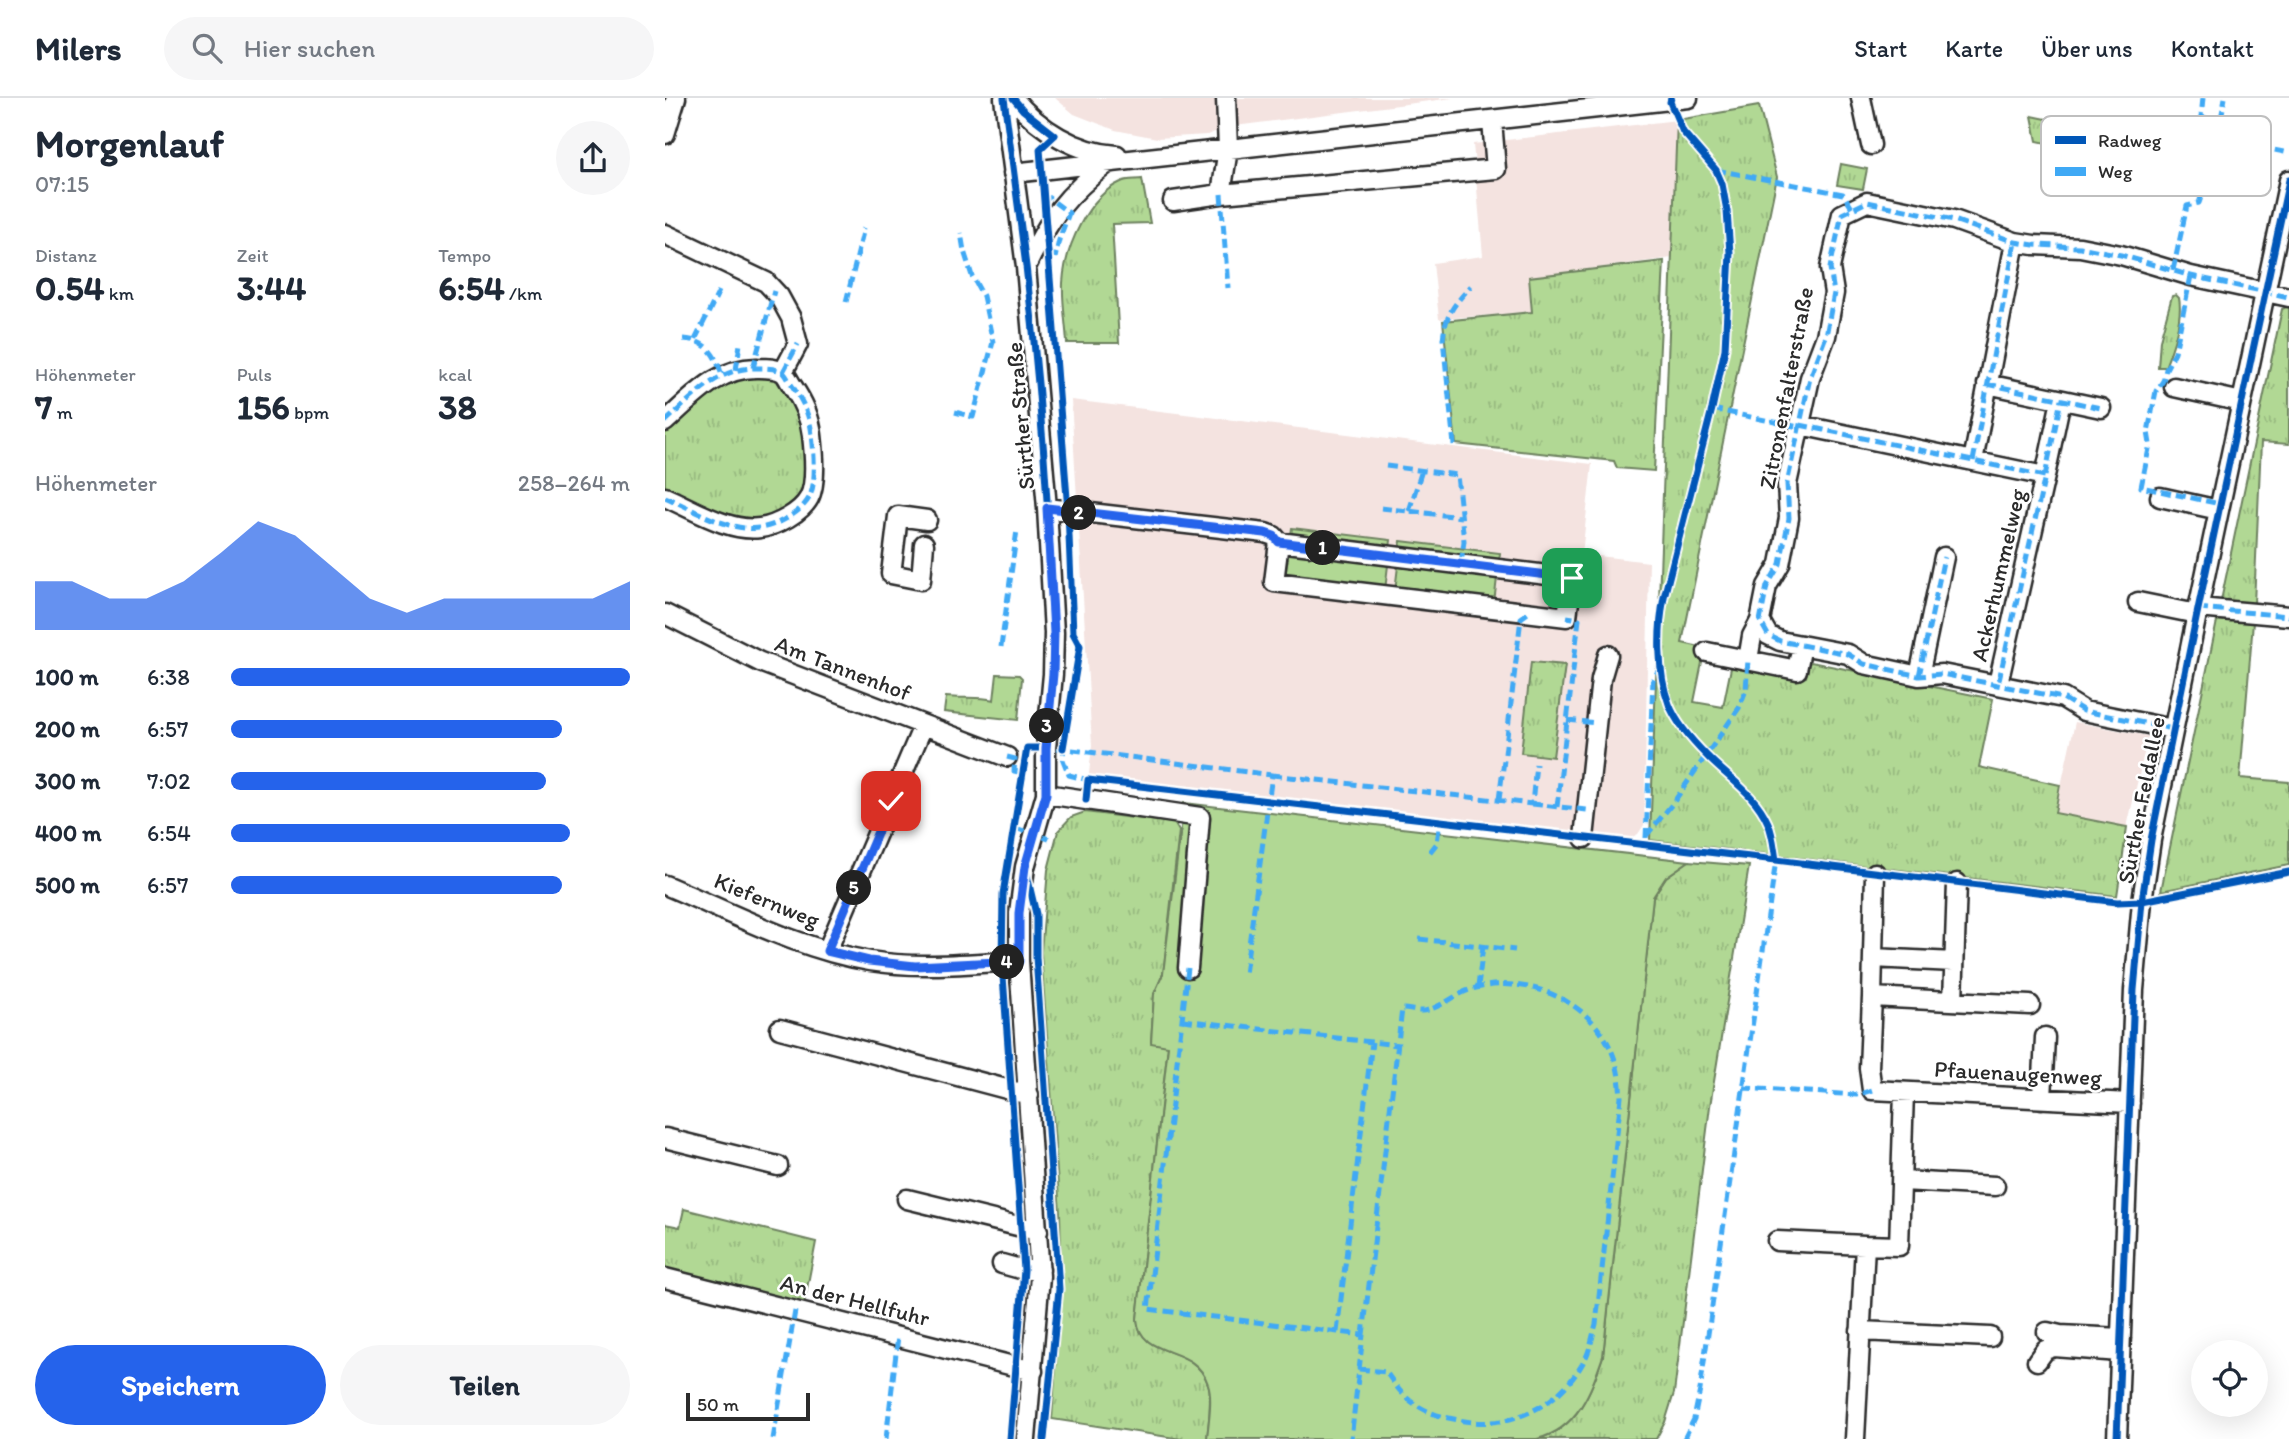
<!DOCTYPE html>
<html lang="de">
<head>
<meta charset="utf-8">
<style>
  :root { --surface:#fff; --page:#f6f6f7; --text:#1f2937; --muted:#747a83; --line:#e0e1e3; --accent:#2563eb }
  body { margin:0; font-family:Itim,sans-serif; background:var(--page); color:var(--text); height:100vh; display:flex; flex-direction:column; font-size:26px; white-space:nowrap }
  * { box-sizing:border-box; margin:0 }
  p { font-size:23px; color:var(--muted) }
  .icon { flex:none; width:38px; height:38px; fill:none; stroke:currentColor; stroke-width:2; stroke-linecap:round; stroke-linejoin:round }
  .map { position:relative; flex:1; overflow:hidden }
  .details { display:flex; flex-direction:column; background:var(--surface); width:665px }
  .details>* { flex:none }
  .controls { position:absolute; left:1526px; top:1242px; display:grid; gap:14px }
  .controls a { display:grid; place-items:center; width:77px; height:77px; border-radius:50%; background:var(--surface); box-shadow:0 7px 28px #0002; font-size:35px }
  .scale { position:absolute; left:21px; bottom:18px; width:124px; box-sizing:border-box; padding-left:7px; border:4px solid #2b2b2b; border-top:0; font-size:19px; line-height:24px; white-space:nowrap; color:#2b2b2b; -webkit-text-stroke:5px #fff; paint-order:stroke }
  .pin { position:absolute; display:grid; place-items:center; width:60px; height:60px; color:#fff; margin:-30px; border-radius:14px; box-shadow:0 4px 10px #0006 }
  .km { position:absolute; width:35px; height:35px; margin:-18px; border-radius:50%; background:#222; color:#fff; font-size:19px; line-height:35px; text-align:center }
  .round { display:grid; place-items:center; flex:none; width:74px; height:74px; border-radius:37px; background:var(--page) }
  .headline { display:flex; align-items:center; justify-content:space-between; height:119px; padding:0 35px }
  h1 { font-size:38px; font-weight:700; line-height:52px }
  .stats { display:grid; grid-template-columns:repeat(3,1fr); gap:10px; height:119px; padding:7px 35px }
  .stats div { display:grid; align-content:center }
  .stats b { font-size:35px; font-weight:700 }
  .stats small { font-size:19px; font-weight:400 }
  .stats p { font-size:19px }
  .chart { height:196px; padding:14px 35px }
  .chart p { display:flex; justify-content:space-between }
  .chart svg { width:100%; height:126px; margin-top:7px; fill:var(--accent); opacity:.7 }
  .primary-button { display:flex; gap:14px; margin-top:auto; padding:14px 35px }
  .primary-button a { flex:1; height:80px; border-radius:42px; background:var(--accent); color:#fff; font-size:28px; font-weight:700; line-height:80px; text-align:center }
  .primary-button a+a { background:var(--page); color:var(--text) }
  ul { padding:0 35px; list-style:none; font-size:23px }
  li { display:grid; grid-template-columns:112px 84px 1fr; align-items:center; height:52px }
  li i { height:18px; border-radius:9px; background:var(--accent) }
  header { display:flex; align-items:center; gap:42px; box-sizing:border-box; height:98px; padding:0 35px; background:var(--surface); border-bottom:2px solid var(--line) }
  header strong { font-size:33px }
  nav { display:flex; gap:38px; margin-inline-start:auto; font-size:24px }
  .search { width:490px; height:63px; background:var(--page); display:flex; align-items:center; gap:18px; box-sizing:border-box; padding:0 24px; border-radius:38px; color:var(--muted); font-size:26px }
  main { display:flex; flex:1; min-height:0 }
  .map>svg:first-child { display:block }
</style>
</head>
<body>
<header>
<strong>Milers</strong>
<div class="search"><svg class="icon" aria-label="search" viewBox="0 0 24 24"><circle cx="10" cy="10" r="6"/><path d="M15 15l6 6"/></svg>Hier suchen</div>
<nav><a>Start</a><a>Karte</a><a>Über uns</a><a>Kontakt</a></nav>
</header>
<main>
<section class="details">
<div class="headline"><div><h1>Morgenlauf</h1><p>07:15</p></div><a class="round"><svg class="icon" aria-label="share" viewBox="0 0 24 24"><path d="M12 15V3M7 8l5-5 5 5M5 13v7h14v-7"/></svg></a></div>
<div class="stats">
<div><p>Distanz</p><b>0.54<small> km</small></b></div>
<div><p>Zeit</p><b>3:44</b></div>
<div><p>Tempo</p><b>6:54<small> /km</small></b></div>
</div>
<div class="stats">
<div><p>Höhenmeter</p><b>7<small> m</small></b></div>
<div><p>Puls</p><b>156<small> bpm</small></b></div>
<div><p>kcal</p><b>38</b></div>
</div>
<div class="chart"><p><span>Höhenmeter</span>258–264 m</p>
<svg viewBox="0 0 160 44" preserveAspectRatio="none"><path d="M0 44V27L10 27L20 33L30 33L40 27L50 17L60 6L70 11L80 22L90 33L100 38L110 33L120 33L130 33L140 33L150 33L160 27V44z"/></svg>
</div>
<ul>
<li><b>100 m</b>6:38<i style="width:100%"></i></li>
<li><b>200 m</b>6:57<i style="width:83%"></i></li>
<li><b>300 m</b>7:02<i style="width:79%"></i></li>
<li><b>400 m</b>6:54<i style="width:85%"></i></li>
<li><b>500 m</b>6:57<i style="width:83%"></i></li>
</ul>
<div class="primary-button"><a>Speichern</a><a>Teilen</a></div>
</section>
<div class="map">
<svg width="1624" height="1341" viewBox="0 0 1624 1341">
  <defs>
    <pattern id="grass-tufts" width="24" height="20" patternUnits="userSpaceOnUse" patternTransform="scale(1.75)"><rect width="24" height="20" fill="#b1d894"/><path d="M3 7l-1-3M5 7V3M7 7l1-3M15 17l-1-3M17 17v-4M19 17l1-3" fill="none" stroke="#98ba80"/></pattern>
  </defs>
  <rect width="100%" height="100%" fill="#fff"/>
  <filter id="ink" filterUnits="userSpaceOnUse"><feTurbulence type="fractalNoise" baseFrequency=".0143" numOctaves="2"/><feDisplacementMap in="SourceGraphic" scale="14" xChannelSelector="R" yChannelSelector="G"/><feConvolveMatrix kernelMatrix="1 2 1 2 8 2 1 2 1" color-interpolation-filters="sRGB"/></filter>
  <g filter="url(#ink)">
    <path fill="#f4e3e0" d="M390,0H788L562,29L542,37L492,40L450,32L409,16Z
      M1012,22L1007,160L864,179L867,214L774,221L768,165L818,158L808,46Z
      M406,302L927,366L917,456L984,464L979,727L973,736L967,739L424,676L427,647Z
      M1410,624L1483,638L1462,729L1390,715Z"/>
    <path fill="url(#grass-tufts)" stroke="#6e8260" stroke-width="2" d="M1094,8L1112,79L1017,545L1040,550L1029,604L1058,609L1067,565L1138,580L1141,579L1144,565L1146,564L1328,601L1314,669L1395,687L1390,715L1462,729L1452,798L985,742L1012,22Z
      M1367,18L1396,24L1391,47L1372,43Z
      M1176,66L1202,71L1198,91L1172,87Z
      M477,81L485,125L447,126L454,245H402C401,226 397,204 398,185C400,150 422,99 456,84C462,81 470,82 477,81Z
      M999,163L989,373L952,370L949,363L791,346L778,223L867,214L864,179Z
      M1511,197L1514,200C1518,221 1508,249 1500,269H1493L1495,242L1507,198Z
      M1624,208V346L1596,344L1589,506L1559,504L1556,503L1557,498L1617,211Z
      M74,277L111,278L132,301L145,370L134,407L112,418L80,427L0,394V331L36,299Z
      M1555,521L1588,524L1575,680L1624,684V767L1496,793L1552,523Z
      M866,564L900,567L888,659L856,655Z
      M332,576L354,577L357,580L353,622L279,614L281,599C298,601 312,598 329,602Z
      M420,714L509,725L514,733L498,876L489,896L486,944L503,947L472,1221C476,1263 529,1244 543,1286C548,1299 543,1327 542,1341H516L387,1321L397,1191L395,1115L376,854L383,772L393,733L406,719Z
      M1024,763L1084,768L1045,1008L1009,1295L1000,1324L991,1341H872C913,1331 926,1293 938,1258L988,799L1001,779Z
      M19,1111L151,1144L139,1206L0,1174V1126L15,1129Z"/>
    <path fill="#b1d894" stroke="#6e8260" stroke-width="2" d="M627,430L726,442L720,492L620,479Z
      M736,443L835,455L829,505L730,493Z
      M519,705L1024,763L1001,779L988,799L938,1258C926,1293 913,1331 872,1341H542C543,1327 548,1299 543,1286C529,1244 476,1263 472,1221L503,948L486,945L489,896L498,876Z"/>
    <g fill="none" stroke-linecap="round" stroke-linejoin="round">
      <g stroke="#2b2b2b" stroke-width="23">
        <path id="minor" d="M339,0L361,169L382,410L389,535L388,576L381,650V696L360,769L354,815V863L375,1178L361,1341
          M348,0C373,31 412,55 452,57
          M1196,0L1206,47
          M0,36L11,0
          M348,75L1023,0
          M556,96L563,51L561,0
          M508,103L556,96L831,71L827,23
          M0,136L101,184L114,198L126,220L133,246L118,274
          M361,169C384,120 401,97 444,64
          M1322,286L1436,310
          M1509,289L1577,304
          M0,324C28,299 53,269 93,270C102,270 112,270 119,275C122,278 125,285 128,289C138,304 145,318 147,337C149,354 152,385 144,400C136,415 111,428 95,430C63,434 28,411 0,399
          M1135,327L1380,378L1333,586
          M1308,363L1350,144
          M1380,378L1396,302
          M1495,399L1554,412
          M382,410L600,435L609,438L614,444L907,480L902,519L609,484L614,444
          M259,446L256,482L226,476L233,418L262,422
          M1473,504L1532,516
          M1533,510L1624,518
          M0,516L95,564L342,659
          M1042,554L1132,572L1137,547
          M1083,562L1087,538L1095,523
          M1254,578L1279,459
          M1508,631L1419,613L1398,600L1277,576L1254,578L1199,566L1183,556L1115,543L1103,537L1095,523L1102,488L1115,466L1124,420L1122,386L1145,280L1161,238L1169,195L1165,170L1177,116L1202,104L1289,122L1350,144L1369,147L1415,149L1456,157L1526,178L1624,199
          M381,696L535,719L523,870
          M919,740L936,581L943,557
          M0,787C65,814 135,852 205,863C255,871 304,865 354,863
          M162,853L258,628
          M1208,860L1289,864
          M1207,899L1210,775
          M1288,903L1292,785
          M1365,907L1207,899L1204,970L1207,992L1465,1005
          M115,931L364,997
          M1377,1001L1380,939
          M0,1040L113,1068
          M1237,1083L1330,1088
          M242,1101L373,1133
          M1112,1143L1200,1147
          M337,1166L359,1172H375
          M0,1180L368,1273
          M1195,1233L1325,1239
          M1382,1234L1395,1237L1456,1240
          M1372,1263L1380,1252L1389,1249L1455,1254
          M1190,1341L1200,1147L1234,1148L1239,994
          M1452,1341L1469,892L1477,803L1486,742L1532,516L1624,82"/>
      </g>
      <use href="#minor" stroke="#fff" stroke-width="18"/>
      <path stroke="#3fa9f5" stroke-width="5" stroke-dasharray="10 5" stroke-linecap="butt" d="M1538,0L1536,19L1555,23
        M1551,40L1624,55
        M1051,72L1178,96L1187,110
        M380,94V97L404,115L394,142L390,160
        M556,96L563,190
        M1508,172L1522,108L1534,105C1546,71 1553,36 1560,0
        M1526,178L1510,254L1501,271L1498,283L1491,293L1483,334L1485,346L1476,389L1555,406
        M181,204L199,130
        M18,241C41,242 51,256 57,278
        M30,242L54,193
        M88,270L109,193
        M71,272L75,246
        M118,274L133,246
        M1322,286L1436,310
        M1047,311L1134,329
        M290,314L308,319L328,244L318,198L307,178L299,153L296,135
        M0,324C28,299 53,269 93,270C102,270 112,270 119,275C122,278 125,285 128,289C138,304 145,318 147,337C149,354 152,385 144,400C136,415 111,428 95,430C63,434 28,411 0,399
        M1135,327L1380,378L1333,586
        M789,347L778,241C781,215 789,207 806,188
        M1308,363L1350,144
        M721,368L792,377L799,443L796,466
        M1380,378L1396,302
        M716,410L796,419
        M744,413L757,372
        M1533,510L1624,518
        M336,549L352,432
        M1254,578L1279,459
        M902,622L931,625
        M1508,631L1419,613L1398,600L1277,576L1254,578L1199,566L1183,556L1115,543L1103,537L1095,523L1102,488L1115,466L1124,420L1122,386L1145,280L1161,238L1169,195L1165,170L1177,116L1202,104L1289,122L1350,144L1369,147L1415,149L1456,157L1526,178L1624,199
        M399,646L398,662L404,677L423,682
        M392,650L607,677L580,876
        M840,656L856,520L863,515
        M342,659L350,661L349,673L354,674
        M607,677L867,706L871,666
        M834,702L839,662
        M867,706L922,712
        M892,709L914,521L902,519
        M350,730L384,741
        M981,738L1008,705L1074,610L1081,592L1083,562
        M981,740L988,582L994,571
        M765,754L772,745L775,723
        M754,841L850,852
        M523,870L483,1211L698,1237L686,1341
        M813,889L818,848
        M518,922L732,947
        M1078,990L1192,997L1207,992
        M672,1234L707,944
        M694,1271L721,1274C727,1282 733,1292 741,1299C756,1313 775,1319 794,1322C846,1333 899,1306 922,1257C926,1248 928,1236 931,1226L956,999C955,987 954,974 950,962C932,906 867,876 811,890C793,894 780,907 763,912C756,915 745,911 737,911L698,1237
        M108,1341L130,1213
        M221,1341L233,1238
        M1019,1341L1029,1321L1035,1292L1111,762L1110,755"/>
      <g stroke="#fff" stroke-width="11">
        <path id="cycleway" d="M339,0C346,56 354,112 361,168C375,289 384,411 389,532C391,580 380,627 381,675
          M348,0L358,12L390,37L375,51L403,413L408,535L415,548L398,650
          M1006,0L1005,4L1018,34L1051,72L1057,86L1062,113L1065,155L1060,251L1047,311L999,499C993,531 992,574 1004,606C1011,625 1027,643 1042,658C1063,680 1090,695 1103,725C1108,736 1109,750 1111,762
          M421,702L423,682L1111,762L1452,804L1477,803L1624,774
          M360,769L371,816V859L394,1191L379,1341
          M345,1341L359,1172L337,864L338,796L362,650H381
          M1452,1341L1469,892L1477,803L1486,742L1532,516L1624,82"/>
      </g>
      <use href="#cycleway" stroke="#0057b8" stroke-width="7"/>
    </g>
  </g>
  <g fill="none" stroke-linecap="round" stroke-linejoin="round" filter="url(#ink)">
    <g stroke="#fff" stroke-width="14">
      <path id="route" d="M226,703L162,853L204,863L250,868L354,863V815L360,769L381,696V650L388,576L389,535L382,410L600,435L609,438L614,444L907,480"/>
    </g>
    <use href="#route" stroke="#2563eb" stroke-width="9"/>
  </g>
  <g text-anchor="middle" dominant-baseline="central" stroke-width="5" stroke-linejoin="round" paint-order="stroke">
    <g font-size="23" fill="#2b2b2b" stroke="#fff">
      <text transform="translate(1121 290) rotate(-79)">Zitronenfalterstraße</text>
      <text transform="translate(355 318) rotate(-95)">Sürther Straße</text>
      <text transform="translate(1333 477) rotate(-77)">Ackerhummelweg</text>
      <text transform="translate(178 570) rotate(21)">Am Tannenhof</text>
      <text transform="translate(1476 702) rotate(-79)">Sürther Feldallee</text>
      <text transform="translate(102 802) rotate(22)">Kiefernweg</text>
      <text transform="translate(1353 975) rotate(3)">Pfauenaugenweg</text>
      <text transform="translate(190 1202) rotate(14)">An der Hellfuhr</text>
    </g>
  </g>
  <rect x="1376" y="18" width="230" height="80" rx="10" fill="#fff" stroke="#bfbfbf" stroke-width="2"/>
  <rect x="1390" y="38" width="31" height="8" fill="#0057b8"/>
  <rect x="1390" y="69" width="31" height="9" fill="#3fa9f5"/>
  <g font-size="19" fill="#2b2b2b">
    <text x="1433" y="49">Radweg</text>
    <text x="1433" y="80">Weg</text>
  </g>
</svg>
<div class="controls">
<a><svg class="icon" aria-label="locate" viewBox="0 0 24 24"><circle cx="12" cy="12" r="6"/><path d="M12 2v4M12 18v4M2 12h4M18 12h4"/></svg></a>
</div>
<div class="scale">50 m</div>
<div class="pin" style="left:907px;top:480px;background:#1e9e55"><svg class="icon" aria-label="arrive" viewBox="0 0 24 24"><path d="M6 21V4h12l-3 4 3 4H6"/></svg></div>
<div class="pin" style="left:226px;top:703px;background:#d93025"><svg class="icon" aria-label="check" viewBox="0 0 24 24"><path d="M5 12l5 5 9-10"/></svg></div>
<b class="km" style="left:658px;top:450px">1</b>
<b class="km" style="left:414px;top:415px">2</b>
<b class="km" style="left:382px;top:628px">3</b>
<b class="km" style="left:342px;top:864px">4</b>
<b class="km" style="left:189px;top:790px">5</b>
</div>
</main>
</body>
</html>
